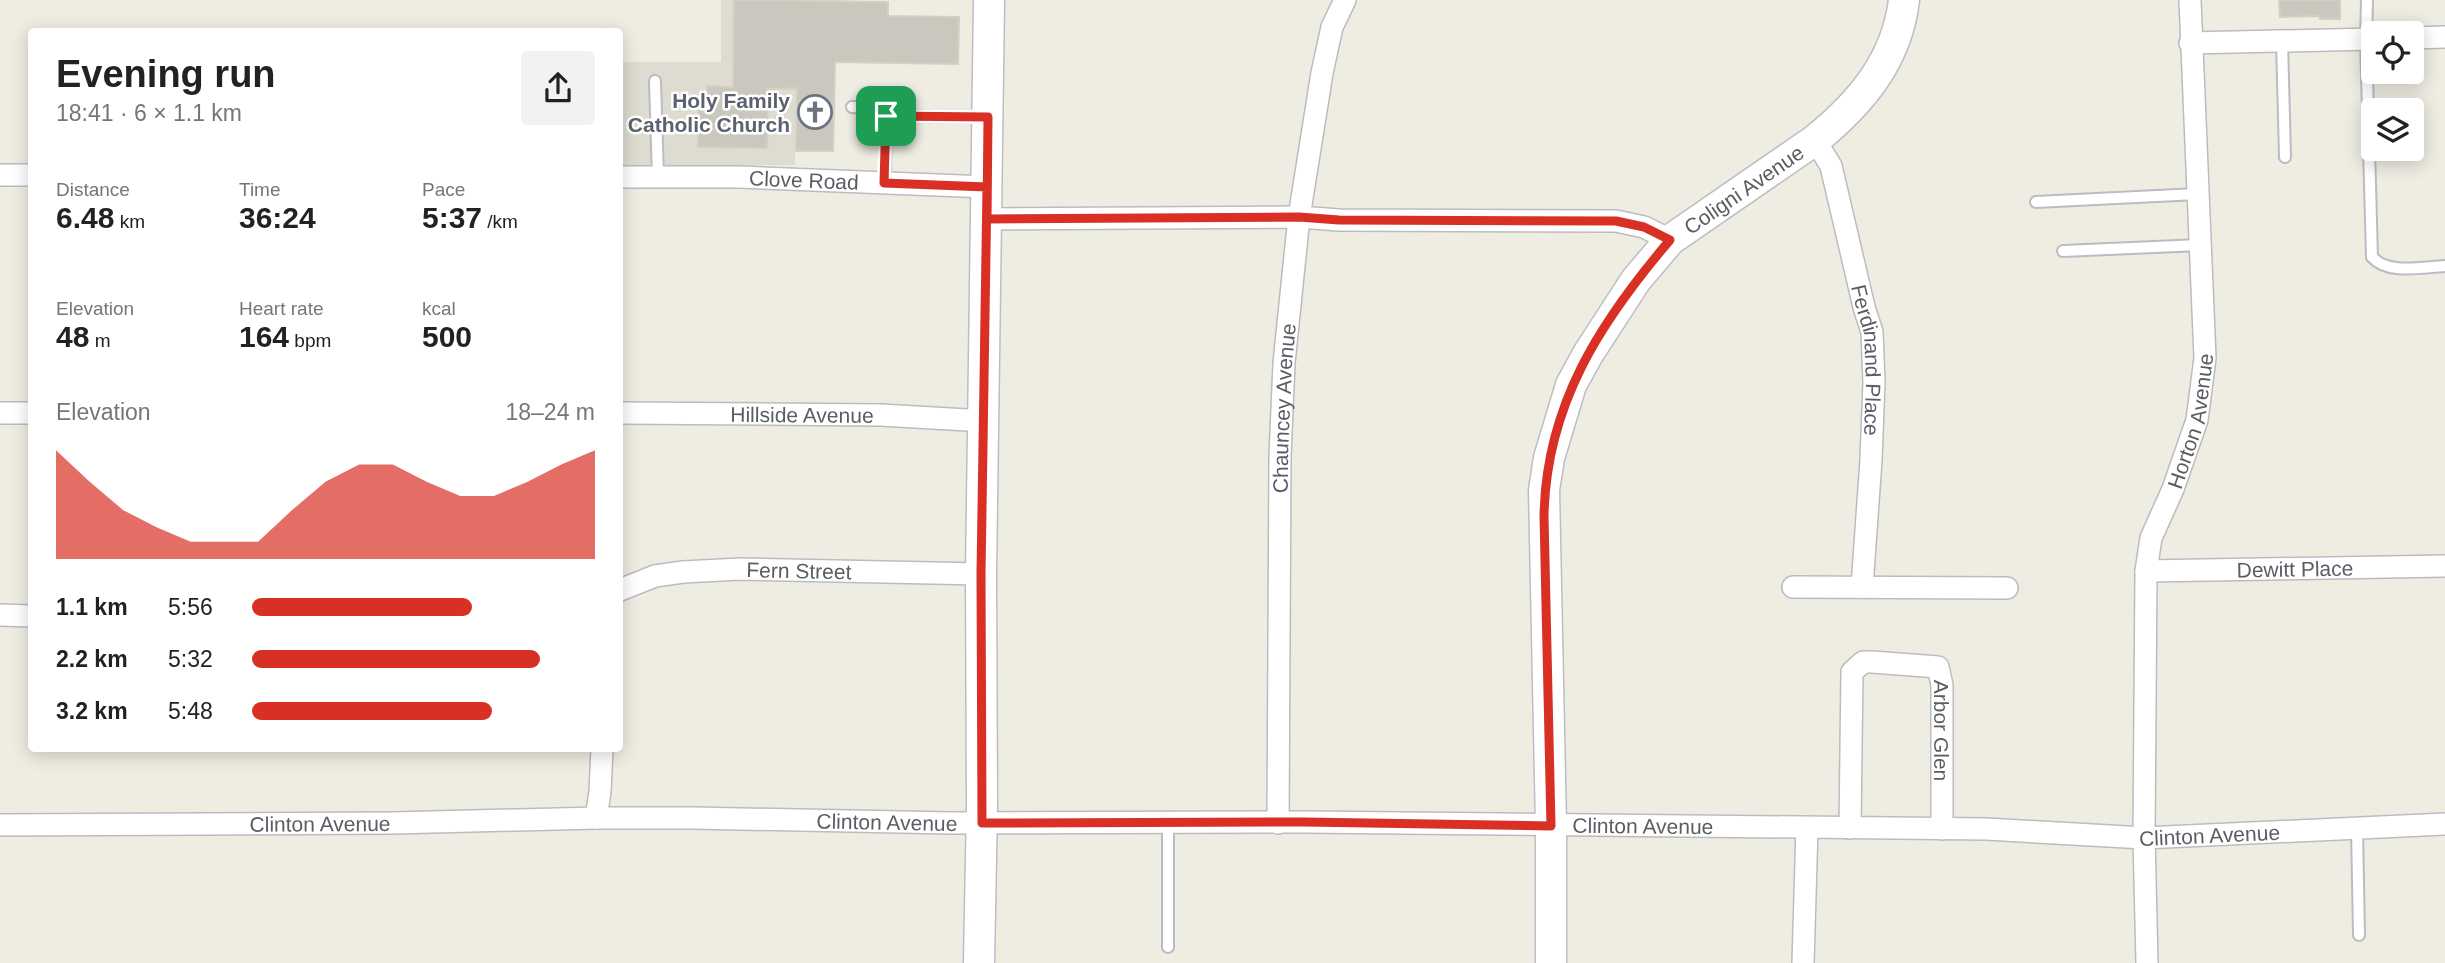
<!DOCTYPE html>
<html lang="en">
<head>
<meta charset="utf-8">
<style>
  :root { --surface:#fff; --page:#f2f2f2; --text:#222; --muted:#767676; --accent:#d93025 }
  body { margin:0; font-family:Helvetica,sans-serif; background:var(--page); color:var(--text); height:100vh; display:flex; flex-direction:column; font-size:26px; white-space:nowrap }
  * { box-sizing:border-box; margin:0 }
  p { font-size:23px; color:var(--muted) }
  .icon { flex:none; width:38px; height:38px; fill:none; stroke:currentColor; stroke-width:2; stroke-linecap:round; stroke-linejoin:round }
  .map { position:relative; flex:1; overflow:hidden }
  .panel { position:absolute; left:28px; top:28px; width:595px; height:724px; display:flex; flex-direction:column; background:var(--surface); border-radius:7px; box-shadow:0 4px 18px #0003 }
  .panel>* { flex:none }
  .controls { position:absolute; left:2361px; top:21px; display:grid; gap:14px }
  .controls a { display:grid; place-items:center; width:63px; height:63px; border-radius:7px; background:var(--surface); box-shadow:0 4px 18px #0003; font-size:35px }
  .pin { position:absolute; display:grid; place-items:center; width:60px; height:60px; color:#fff; margin:-30px; border-radius:14px; box-shadow:0 4px 10px #0006 }
  .round { display:grid; place-items:center; flex:none; width:74px; height:74px; border-radius:7px; background:var(--page) }
  .overview { display:flex; align-items:center; justify-content:space-between; height:119px; padding:0 28px }
  h1 { font-size:38px; font-weight:700; line-height:52px }
  .metrics { display:grid; grid-template-columns:repeat(3,1fr); gap:10px; height:119px; padding:7px 28px }
  .metrics div { display:grid; align-content:center }
  .metrics b { font-size:30px; font-weight:700 }
  .metrics small { font-size:19px; font-weight:400 }
  .metrics p { font-size:19px }
  .chart { height:196px; padding:14px 28px }
  .chart p { display:flex; justify-content:space-between }
  .chart svg { width:100%; height:126px; margin-top:7px; fill:var(--accent); opacity:.7 }
  ul { padding:0 28px; list-style:none; font-size:23px }
  li { display:grid; grid-template-columns:112px 84px 1fr; align-items:center; height:52px }
  li i { height:18px; border-radius:9px; background:var(--accent) }
  .map>svg:first-child { display:block }
</style>
</head>
<body>
<div class="map">
<svg width="2445" height="963" viewBox="0 0 2445 963">
  <rect width="100%" height="100%" fill="#efede2"/>
  <path fill="#dedcd1" d="M721,0H844V17L797,73L795,165H620V62H721Z"/>
  <path fill="#cac7bf" stroke="#d4cfc0" stroke-width="2" d="M734,0L888,2V16L959,17L958,64L835,62L833,151H796L797,88L768,89L767,148L698,147L699,102H707V86L733,87Z
    M2279,0H2340V19H2320V16L2280,17Z"/>
  <g fill="none" stroke-linecap="round" stroke-linejoin="round">
    <g stroke="#babcc2" stroke-width="14">
      <path id="lane" d="M2367,0L2366,39L2372,257C2388,275 2422,267 2445,266
        M2282,41L2285,157
        M655,81L658,177
        M852,107L873,108L886,116
        M885,183L886,116L985,117
        M2036,202L2197,194
        M2063,251L2200,245
        M2357,828L2359,935
        M1168,947V822"/>
    </g>
    <g stroke="#babcc2" stroke-width="24">
      <g id="street">
        <path d="M2412,38L2445,37"/>
        <path d="M2190,43L2373,39"/>
        <path id="s1" d="M1815,140L1831,166L1864,307L1872,332L1874,382L1871,460L1862,587"/>
        <path d="M0,175H32"/>
        <path id="s2" d="M620,177H740L987,187"/>
        <path d="M987,219L1299,217L1339,220L1616,221L1644,227L1670,240"/>
        <path d="M0,413H32"/>
        <path id="s3" d="M620,413L881,415L985,421"/>
        <path id="s4" d="M2146,571L2445,566"/>
        <path d="M1793,587L2007,588"/>
        <path id="s5" d="M620,590L655,576L683,572L740,569L981,574"/>
        <path d="M0,615L32,616"/>
        <path d="M596,818L600,792L602,749"/>
        <path id="s6" d="M1278,823L1280,456L1284,363L1299,217L1322,73L1332,27L1345,0"/>
        <path id="s7" d="M0,825L393,823L596,818H693L951,823L1304,822L1986,829L2144,838L2445,824"/>
        <path id="s8" d="M1850,828L1852,672L1863,662H1872L1938,667L1942,685V829"/>
        <path d="M1803,963L1807,828"/>
        <path id="s9" d="M2147,963L2144,838L2146,571L2151,538L2173,489L2197,420L2205,358L2190,0"/>
      </g>
    </g>
    <g stroke="#bbbec5" stroke-width="33">
      <g id="secondary">
        <path d="M979,963L982,806L981,574L989,0"/>
        <path id="s10" d="M1551,963V826L1544,490L1549,458L1571,385L1588,354L1636,280L1670,240L1815,140C1861,103 1897,60 1904,0"/>
      </g>
    </g>
    <use href="#lane" stroke="#fff" stroke-width="10"/>
    <use href="#street" stroke="#fff" stroke-width="21"/>
    <use href="#secondary" stroke="#fff" stroke-width="30"/>
  </g>
  <g fill="none" stroke-linecap="round" stroke-linejoin="round">
    <g stroke="#fff" stroke-width="14">
      <path id="route" d="M886,116L884,183L987,187L981,574L982,823L1304,822L1551,826L1544,516C1546,405 1600,322 1670,240L1644,227L1616,221L1339,220L1299,217L987,219L988,117L886,116"/>
    </g>
    <use href="#route" stroke="#d93025" stroke-width="9"/>
  </g>
  <defs>
    <g id="church-ring" transform="scale(1.75)"><circle r="9.5" fill="#fff" stroke="#6b7280" stroke-width="1.5"/><path d="M-1.2-6h2.4v3.5h3.3v2.4h-3.3V6h-2.4V-.1h-3.3v-2.4h3.3Z" fill="#6b7280"/></g>
  </defs>
  <g fill-rule="evenodd">
    <use href="#church-ring" x="815" y="112"/>
  </g>
  <g text-anchor="middle" dominant-baseline="central" stroke-width="5" stroke-linejoin="round" paint-order="stroke">
    <g font-size="21" font-weight="bold" fill="#5b616d" stroke="#fff" text-anchor="end">
      <text x="790" y="100">Holy Family<tspan x="790" dy="24">Catholic Church</tspan></text>
    </g>
    <g font-size="21" fill="#5a5e64" stroke="#fff">
      <text stroke="none"><textPath href="#s2" startOffset="184">Clove Road</textPath></text>
      <text stroke="none"><textPath href="#s10" startOffset="847">Coligni Avenue</textPath></text>
      <text stroke="none"><textPath href="#s1" startOffset="229">Ferdinand Place</textPath></text>
      <text stroke="none"><textPath href="#s6" startOffset="415">Chauncey Avenue</textPath></text>
      <text stroke="none"><textPath href="#s3" startOffset="182">Hillside Avenue</textPath></text>
      <text stroke="none"><textPath href="#s9" startOffset="550">Horton Avenue</textPath></text>
      <text stroke="none"><textPath href="#s4" startOffset="149">Dewitt Place</textPath></text>
      <text stroke="none"><textPath href="#s5" startOffset="182">Fern Street</textPath></text>
      <text stroke="none"><textPath href="#s8" startOffset="310">Arbor Glen</textPath></text>
      <text stroke="none"><textPath href="#s7" startOffset="887">Clinton Avenue</textPath></text>
      <text stroke="none"><textPath href="#s7" startOffset="320">Clinton Avenue</textPath></text>
      <text stroke="none"><textPath href="#s7" startOffset="1643">Clinton Avenue</textPath></text>
      <text stroke="none"><textPath href="#s7" startOffset="2210">Clinton Avenue</textPath></text>
    </g>
  </g>
</svg>
<div class="controls">
<a><svg class="icon" aria-label="locate" viewBox="0 0 24 24"><circle cx="12" cy="12" r="6"/><path d="M12 2v4M12 18v4M2 12h4M18 12h4"/></svg></a>
<a><svg class="icon" aria-label="layers" viewBox="0 0 24 24"><path d="M12 4l9 5-9 5-9-5zM3 14l9 5 9-5"/></svg></a>
</div>
<div class="pin" style="left:886px;top:116px;background:#1e9e55"><svg class="icon" aria-label="arrive" viewBox="0 0 24 24"><path d="M6 21V4h12l-3 4 3 4H6"/></svg></div>
<section class="panel">
<div class="overview"><div><h1>Evening run</h1><p>18:41 · 6 × 1.1 km</p></div><a class="round"><svg class="icon" aria-label="share" viewBox="0 0 24 24"><path d="M12 15V3M7 8l5-5 5 5M5 13v7h14v-7"/></svg></a></div>
<div class="metrics">
<div><p>Distance</p><b>6.48<small> km</small></b></div>
<div><p>Time</p><b>36:24</b></div>
<div><p>Pace</p><b>5:37<small> /km</small></b></div>
</div>
<div class="metrics">
<div><p>Elevation</p><b>48<small> m</small></b></div>
<div><p>Heart rate</p><b>164<small> bpm</small></b></div>
<div><p>kcal</p><b>500</b></div>
</div>
<div class="chart"><p><span>Elevation</span>18–24 m</p>
<svg viewBox="0 0 160 44" preserveAspectRatio="none"><path d="M0 44V6L10 17L20 27L30 33L40 38L50 38L60 38L70 27L80 17L90 11L100 11L110 17L120 22L130 22L140 17L150 11L160 6V44z"/></svg>
</div>
<ul>
<li><b>1.1 km</b>5:56<i style="width:64%"></i></li>
<li><b>2.2 km</b>5:32<i style="width:84%"></i></li>
<li><b>3.2 km</b>5:48<i style="width:70%"></i></li>
</ul>
</section>
</div>
</body>
</html>
